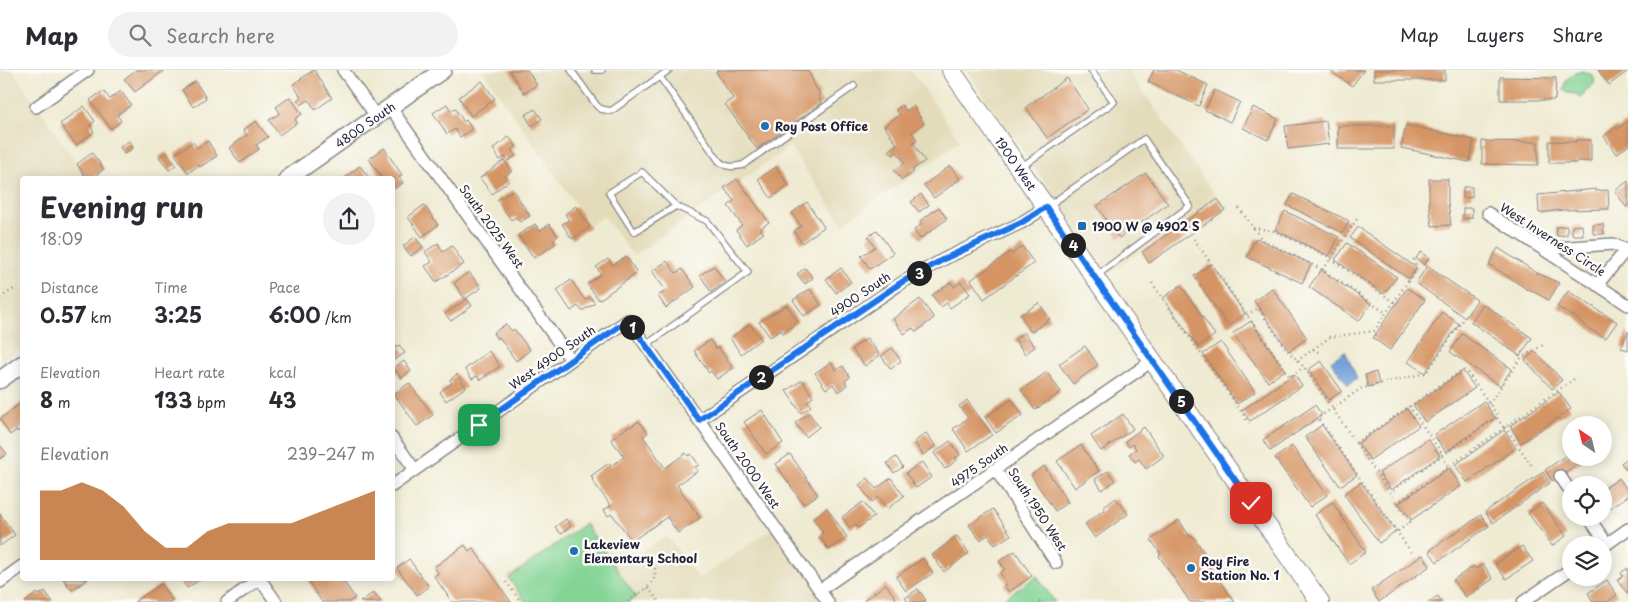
<!DOCTYPE html>
<html lang="en">
<head>
<meta charset="utf-8">
<style>
  :root { --surface:#fff; --page:#f2f2f3; --text:#2b2b33; --muted:#7c7c81; --line:#e1e1e2; --accent:#b45309 }
  body { margin:0; font-family:"Playpen Sans",sans-serif; background:var(--page); color:var(--text); height:100vh; display:flex; flex-direction:column; font-size:19px; white-space:nowrap }
  * { box-sizing:border-box; margin:0 }
  p { font-size:16px; color:var(--muted) }
  .icon { flex:none; width:28px; height:28px; fill:none; stroke:currentColor; stroke-width:2; stroke-linecap:round; stroke-linejoin:round }
  .map { position:relative; flex:1; overflow:hidden }
  .sheet { position:absolute; left:20px; top:106px; width:375px; height:405px; display:flex; flex-direction:column; background:var(--surface); border-radius:5px; box-shadow:0 2px 12px #0003 }
  .sheet>* { flex:none }
  .needle { width:32px; rotate:325deg }
  .tools { position:absolute; left:1562px; top:346px; display:grid; gap:10px }
  .tools a { display:grid; place-items:center; width:50px; height:50px; border-radius:50%; background:var(--surface); box-shadow:0 2px 12px #0003; font-size:25px }
  .pin { position:absolute; display:grid; place-items:center; width:42px; height:42px; color:#fff; margin:-21px; border-radius:10px; box-shadow:0 2px 8px #0006 }
  .km { position:absolute; width:25px; height:25px; margin:-12px; border-radius:50%; background:#222; color:#fff; font-size:14px; line-height:25px; text-align:center }
  .round { display:grid; place-items:center; flex:none; width:52px; height:52px; border-radius:26px; background:var(--page) }
  .headline { display:flex; align-items:center; justify-content:space-between; height:85px; padding:0 20px }
  h1 { font-size:28px; font-weight:700; line-height:38px }
  .metrics { display:grid; grid-template-columns:repeat(3,1fr); gap:8px; height:85px; padding:5px 20px }
  .metrics div { display:grid; align-content:center }
  .metrics b { font-size:21px; font-weight:700 }
  .metrics small { font-size:14px; font-weight:400 }
  .metrics p { font-size:14px }
  .chart { height:140px; padding:10px 20px }
  .chart p { display:flex; justify-content:space-between }
  .chart svg { width:100%; height:90px; margin-top:5px; fill:var(--accent); opacity:.7 }
  header { display:flex; align-items:center; gap:30px; box-sizing:border-box; height:70px; padding:0 25px; background:var(--surface); border-bottom:1px solid var(--line) }
  header strong { font-size:24px }
  nav { display:flex; gap:28px; margin-inline-start:auto; font-size:18px }
  .search { width:350px; height:45px; background:var(--page); display:flex; align-items:center; gap:12px; box-sizing:border-box; padding:0 18px; border-radius:28px; color:var(--muted); font-size:19px }
  .map>svg:first-child { display:block }
</style>
</head>
<body>
<header>
<strong>Map</strong>
<div class="search"><svg class="icon" aria-label="search" viewBox="0 0 24 24"><circle cx="10" cy="10" r="6"/><path d="M15 15l6 6"/></svg>Search here</div>
<nav><a>Map</a><a>Layers</a><a>Share</a></nav>
</header>
<div class="map">
<svg width="1628" height="532" viewBox="0 0 1628 532">
  <rect width="100%" height="100%" fill="#fdfcf7"/>
  <filter id="ink" filterUnits="userSpaceOnUse"><feTurbulence type="fractalNoise" baseFrequency=".02" numOctaves="2"/><feDisplacementMap in="SourceGraphic" scale="10" xChannelSelector="R" yChannelSelector="G"/><feConvolveMatrix kernelMatrix="1 2 1 2 8 2 1 2 1" color-interpolation-filters="sRGB"/></filter>
  <filter id="wash" filterUnits="userSpaceOnUse"><feTurbulence type="fractalNoise" baseFrequency=".0096" numOctaves="4" result="noise"/><feDisplacementMap in="SourceGraphic" scale="20" xChannelSelector="R" yChannelSelector="G"/><feGaussianBlur stdDeviation="1.12" result="paint"/><feColorMatrix in="noise" values="0 0 0 0 0 0 0 0 0 0 0 0 0 0 0 0 0 1.4 0 .05"/><feComposite in="paint" operator="in"/></filter>
  <g filter="url(#wash)">
    <rect width="100%" height="100%" fill="#efebd3"/>
    <path fill="#e3dbba" d="M0,0H12L88,109H22V276L0,292Z
      M482,0H911L960,71L843,154L790,77L633,186L604,146L590,155Z
      M966,0H1128L1217,128L1109,204Z
      M585,451L617,497L667,466L699,509L779,454L833,532H521L506,507Z"/>
    <path fill="#84d495" stroke="#537b68" d="M1582,1C1590,2 1596,6 1594,14L1584,22V25L1579,27L1577,24L1567,23L1564,19L1566,10L1575,3Z
      M585,454L636,527L629,532H526L509,508Z
      M1037,506L1055,532H999Z"/>
    <path fill="#73a2dc" stroke="#4a628c" d="M1345,281L1357,308L1348,315L1331,291Z"/>
    <g id="blocks">
      <path fill="#d59464" d="M136,0H162L163,1L135,22L124,9Z
        M314,0L332,28L315,40L309,30L301,35L297,30L301,27L293,14Z
        M509,0H527L537,15L524,23Z
        M718,0H807L813,10L812,11L820,24L818,26L822,33L757,79L725,34L733,28L716,2Z
        M1154,0H1176L1208,15L1199,36L1148,12Z
        M1329,0H1364L1352,16Z
        M1374,0H1445V10H1374Z
        M1598,0H1628V1L1609,15Z
        M1500,7L1556,8L1555,30H1500Z
        M1067,8L1088,39L1047,68L1026,37Z
        M195,11L206,28L193,37L182,20Z
        M482,11L495,29L471,46L459,27Z
        M1215,20L1240,32L1230,52L1205,40Z
        M103,21L110,29L121,21L131,35L117,45L121,51L111,59L90,30Z
        M290,27L302,44L295,49L297,53L279,65L269,50L280,43L276,37Z
        M447,34L451,41L455,38L464,52L466,50L472,59L460,67L455,59L447,64L433,43Z
        M902,35L906,41L913,36L924,53L912,62L917,70L913,73L925,91L912,100L914,102L902,110L894,100L905,93L897,82L893,85L889,80L897,74L884,56L900,45L896,40Z
        M84,36L95,51L90,55L94,62L76,75L60,54Z
        M1253,37L1278,49L1268,70L1243,58Z
        M535,39L542,49L532,56L525,45Z
        M256,51L268,67L256,75L259,79L240,93L229,78L247,65L243,60Z
        M1326,51L1329,74L1288,79L1285,56Z
        M1628,51V76L1616,84L1604,66L1616,57L1617,59Z
        M1406,55L1474,70L1469,92L1401,78Z
        M1338,56H1394V79H1338Z
        M509,67L516,76L511,80L516,86L508,91L505,87L500,90L493,79Z
        M1576,70H1591V91H1577V93H1549V71L1576,72Z
        M129,71L133,78L124,84L120,77Z
        M208,71L217,86L200,97L199,95L188,103L175,84L193,72L197,78Z
        M1482,71L1538,72V95L1482,94Z
        M384,78L402,105L399,107L403,113L392,120V109H383L369,89Z
        M166,82L176,95L169,100L159,87Z
        M92,83L104,99L91,109H87L77,94Z
        M504,90L512,101L505,106L509,111L492,124L480,108Z
        M360,96L370,109H343Z
        M950,96L960,109L934,128L924,115Z
        M776,97L789,116L771,128L758,109Z
        M1146,103L1168,134L1119,168L1097,136Z
        M737,109L769,152L760,159L764,163L747,175L736,160L742,155L728,136L734,131L724,118Z
        M1429,109H1448V132L1451,155L1432,156L1429,133Z
        M1628,111V136L1626,137L1615,121Z
        M1463,117H1472V127L1463,128Z
        M1596,119V121L1608,120L1609,139L1563,140L1539,143L1538,125Z
        M513,120L530,146L520,152L516,147L511,150L497,130Z
        M921,124L929,135L919,142L911,132Z
        M1293,124L1349,151L1343,163L1287,135Z
        M1218,129L1225,140L1149,193L1142,182Z
        M807,132L824,157L802,173L794,161L801,156L792,143Z
        M424,135L438,155L422,167L408,147Z
        M576,136L590,157L572,169L562,154L569,150L565,144Z
        M939,137L947,149L920,169L914,160L922,154L920,151Z
        M1463,138H1472V148L1463,149Z
        M1285,141L1339,167L1329,186L1275,160Z
        M535,154L540,161L549,154L558,166L553,170L555,174L534,188L518,165Z
        M1603,154L1604,164H1593V155Z
        M1582,155L1583,165H1572V156Z
        M1567,156V165L1557,166L1556,157Z
        M1358,157L1417,198L1409,209L1350,168Z
        M877,160L893,183L870,199L861,186L875,177L868,167Z
        M415,167L423,177L411,186L403,176Z
        M1256,168L1311,194L1302,213L1247,187Z
        M438,173L443,182L452,176L464,194L436,212L425,196L432,192L425,182Z
        M1347,173L1397,207L1384,224L1335,190Z
        M1022,176L1034,193L984,229L971,210L1010,182L1012,184Z
        M1498,178L1537,203L1559,213L1549,230L1528,219V220L1489,194Z
        M1421,182L1429,188L1424,195L1416,188Z
        M626,186L637,203L599,230L587,214L601,204L596,197L608,189L613,195Z
        M667,191L676,203L682,199L695,217L666,238L658,226L666,221L652,201Z
        M1211,194L1245,244L1228,256L1194,206Z
        M714,196L725,212L711,222L700,205Z
        M1427,196L1477,230L1465,248L1416,213Z
        M805,198L813,208L805,214L797,204Z
        M841,198L851,212L836,223L826,209Z
        M1321,200L1371,234L1359,251L1309,217Z
        M469,202L481,218L465,229L454,213Z
        M571,210L585,230L590,227L595,233L582,241L578,236L571,241L557,220Z
        M951,212L954,217L961,212L970,224L950,238L947,233L941,237L932,225Z
        M1181,215L1215,265L1198,277L1163,228Z
        M1272,218L1307,268L1289,281L1254,231Z
        M1407,218L1425,230L1390,280L1373,268Z
        M810,219L821,235L804,246L793,230Z
        M1568,221L1617,252L1606,268L1586,257L1577,248L1557,237Z
        M467,229L472,236L451,251L445,244Z
        M920,229L934,248L916,262L913,258L904,264L893,249Z
        M1039,233L1050,249L1031,262L1020,245Z
        M1483,234L1532,268L1520,286L1471,252Z
        M787,235L798,252L783,263L781,260L770,267L759,252Z
        M1442,242L1459,254L1425,303L1408,292Z
        M1251,251L1285,300L1268,312L1233,263Z
        M506,254L512,261L514,259L530,280L516,291L499,267L497,269L493,263Z
        M750,254L761,269L741,284L730,268Z
        M1628,261V280L1621,278Z
        M1024,262L1035,277L1025,284L1015,269Z
        M1462,264L1512,299L1500,316L1450,282Z
        M867,268L880,285L865,296L852,279Z
        M710,270L716,279L718,277L733,298L717,309L711,301L709,303L694,281Z
        M1221,272L1255,322L1237,334L1203,284Z
        M399,275L405,283L392,291V279Z
        M1085,276L1098,295L1073,314L1059,294Z
        M892,278L901,291L891,299L881,286Z
        M489,281L500,296L480,310L477,306L472,309L465,299Z
        M1535,281L1562,310L1552,319L1525,290Z
        M404,291L411,301L401,308L394,298Z
        M1321,291L1342,321L1329,330L1308,300Z
        M831,292L836,300L843,296L850,307L845,311L847,315L838,322L833,314L826,319L815,303Z
        M1463,301L1475,318L1425,352L1413,335Z
        M1047,302L1061,322L1035,340L1021,320Z
        M1376,302L1379,314L1368,317L1365,305Z
        M457,304L466,317L446,331L440,322L452,313L450,310Z
        M1294,304L1302,316L1250,351L1242,340Z
        M802,310L813,327L807,331L811,336L801,343L786,321Z
        M409,313L433,345L417,356L394,324Z
        M1559,322L1571,339L1521,373L1510,356Z
        M1012,329L1023,345L996,363L985,347Z
        M967,330L992,365L968,381L953,359L968,348L959,336Z
        M1484,331L1495,348L1446,382L1434,365Z
        M22,332V358L18,362L17,360L10,365L0,349Z
        M1315,335L1322,345L1270,381L1263,370Z
        M1407,339L1419,356L1370,390L1358,373Z
        M762,340L783,373L766,384L744,352Z
        M809,343L819,357L806,367L795,353Z
        M1123,344L1133,359L1101,381L1091,366Z
        M639,351L648,363L643,366L665,398L686,383L688,386L691,384L699,395L695,397L698,401L677,415L700,448L678,463L667,447L632,471L612,444L608,446L604,440L611,436L592,410L593,409L591,406L609,393L611,396L624,387L611,369L629,356L630,357Z
        M1322,355L1357,405L1340,416L1305,367Z
        M1144,357L1164,386L1146,399L1139,389L1135,392L1129,384L1136,379L1133,374L1129,377L1125,371Z
        M1504,360L1516,378L1467,412L1455,395Z
        M926,363L936,376L923,385L914,372Z
        M1428,369L1440,386L1391,420L1379,403Z
        M950,371L960,385L955,388L957,390L945,399L934,383Z
        M0,375L7,384L0,389Z
        M1081,375L1099,401L1075,418L1057,391Z
        M1292,376L1327,425L1310,437L1275,388Z
        M1571,382V388H1587L1552,411L1545,400Z
        M790,384L818,425L803,434L776,394Z
        M896,387L903,397L894,403L887,393Z
        M1628,388V402L1621,393Z
        M922,392L932,407L916,418L906,403Z
        M1044,396L1068,432L1055,441L1031,405Z
        M1449,398L1461,416L1411,450L1399,433Z
        M1108,401L1115,411L1102,420L1095,409Z
        M1543,402L1550,413L1493,453L1485,442Z
        M868,408L876,419L891,408L904,426L887,439L878,427L872,432L859,415Z
        M1619,408L1628,421V426L1610,438L1604,429V419Z
        M1361,412L1396,461L1379,473L1344,424Z
        M1116,428L1128,444L1095,468L1085,454L1105,439L1104,437Z
        M863,432L874,447L858,458L856,454L850,459L842,447Z
        M1332,432L1366,482L1349,494L1315,445Z
        M1542,433L1566,466L1552,476L1528,443Z
        M827,438L847,467L829,480L819,466L823,463L813,448Z
        M993,439L1011,465L995,475L988,465L980,470L969,455Z
        M0,444L15,465L0,476Z
        M1481,445L1489,456L1437,492L1429,481Z
        M566,449L571,456L561,464L555,457Z
        M1179,450L1190,467L1193,466L1222,509L1220,511L1235,532H1190L1159,486L1161,484L1151,470Z
        M957,466L969,483L944,502L932,485Z
        M465,475L469,481L473,478L511,532H452L434,506L438,503L434,497Z
        M1522,476L1533,491L1506,509L1495,494Z
        M1015,481L1032,506L1009,522L1004,515L1007,513L1000,503L1005,499L999,491Z
        M1423,485L1430,496L1379,532L1371,520Z
        M923,488L933,503L906,521L896,507Z
        M409,489L429,517L417,525L397,498Z
        M1483,494L1493,509L1466,527L1453,510L1474,496L1476,499Z
        M1628,498V522L1627,523L1617,510L1623,506L1621,503Z
        M63,509H88L72,520Z
        M181,509H201L187,518Z
        M311,509H342L355,528L349,532H322L308,511Z
        M1607,510L1617,525L1607,532H1593L1588,523Z
        M161,514L172,530L170,532H134Z
        M886,514L898,532H865L864,530Z
        M918,519L926,530L923,532H908L905,528Z
        M45,521L53,532H25L37,523L39,525Z
        M374,522L381,532H360Z
        M1438,526L1442,532H1428Z"/>
    </g>
  </g>
  <g filter="url(#ink)">
    <use href="#blocks" fill-opacity="0" stroke="#888687" stroke-width="1"/>
    <g fill="none" stroke-linecap="round" stroke-linejoin="round">
      <g stroke="#888687" stroke-width="8">
        <path id="service" d="M571,0L597,36L601,39L611,41L669,0
          M595,0H602
          M660,7L719,91C727,98 733,97 743,95L854,16
          M1021,97L1114,32L1091,0
          M1048,136L1144,69L1190,136L1096,206
          M646,275L748,202L707,151L676,136L642,102L609,123L634,162L676,136"/>
      </g>
      <g stroke="#888687" stroke-width="14">
        <path id="minor" d="M343,0L376,46
          M36,37L88,0
          M390,37L571,290
          M1488,143L1628,235
          M1543,179L1613,174L1626,180L1628,178
          M1597,215L1626,180
          M699,350L903,212L946,188L1021,153L1046,137
          M392,368L415,400
          M996,400L1056,493
          M1560,406L1571,422
          M392,416L628,250L828,532
          M1589,448L1607,474
          M1604,476L1628,459
          M260,509L276,532
          M0,512L22,496
          M820,520L1152,291
          M227,532L259,509
          M1523,532L1571,499"/>
      </g>
      <g stroke="#888687" stroke-width="19">
        <g id="secondary">
          <path id="s1" d="M287,109L443,0"/>
          <path d="M0,310L22,294"/>
        </g>
      </g>
      <g stroke="#888687" stroke-width="20">
        <g id="primary">
          <path id="s2" d="M951,0L1320,532"/>
        </g>
      </g>
      <path stroke="#888687" stroke-width="2.5" stroke-dasharray="1 4" stroke-linecap="butt" d="M1239,138L1262,170L1323,200L1386,243
        M1253,158L1275,161L1327,186L1394,232
        M1194,169L1290,307L1304,297
        M1323,200L1357,149
        M1152,213L1249,353
        M0,228L17,217
        M1247,245L1258,238L1287,280L1304,297L1410,452L1397,462
        M1313,279L1321,284
        M1297,291L1330,267L1374,261L1417,198L1414,190L1416,187
        M1489,334L1521,288L1543,275
        M1409,336L1443,385
        M1497,348L1504,358
        M1505,357L1532,396
        M1356,373L1463,300L1468,303L1498,346L1390,422
        M1442,386L1449,397
        M1397,433L1574,309
        M1411,482L1318,348L1362,318L1426,303L1464,248
        M506,512L521,532
        M648,518L659,532
        M628,532C642,518 657,519 655,496
        M1039,532H1043"/>
      <use href="#service" stroke="#fff" stroke-width="5.5"/>
      <use href="#minor" stroke="#fff" stroke-width="11"/>
      <use href="#secondary" stroke="#fff" stroke-width="16"/>
      <use href="#primary" stroke="#fff" stroke-width="18"/>
    </g>
  </g>
  <g fill="none" stroke-linecap="round" stroke-linejoin="round" filter="url(#ink)">
    <g stroke="#fff" stroke-width="10">
      <path id="route" d="M479,355L628,250L699,350L902,212L946,188L1021,153L1046,137L1251,433"/>
    </g>
    <use href="#route" stroke="#1a73e8" stroke-width="6"/>
  </g>
  <g fill="#1f6fb2" stroke="#fdfcf7" stroke-width="2">
    <circle cx="765" cy="56" r="5"/>
    <rect x="1077" y="151" width="10" height="10" rx="2.5"/>
    <circle cx="574" cy="481" r="5"/>
    <circle cx="1191" cy="498" r="5"/>
  </g>
  <g text-anchor="middle" dominant-baseline="central" stroke-width="5" stroke-linejoin="round" paint-order="stroke">
    <g font-size="12" fill="#22223b" stroke="#fdfcf7">
      <text stroke="none"><textPath href="#s1" startOffset="95">4800 South</textPath></text>
      <text stroke="none"><textPath href="#s2" startOffset="114">1900 West</textPath></text>
      <text transform="translate(492 156) rotate(54)">South 2025 West</text>
      <text transform="translate(1553 169) rotate(33)">West Inverness Circle</text>
      <text transform="translate(860 224) rotate(-34)">4900 South</text>
      <text transform="translate(552 287) rotate(-35)">West 4900 South</text>
      <text transform="translate(748 395) rotate(55)">South 2000 West</text>
      <text transform="translate(979 395) rotate(-35)">4975 South</text>
      <text transform="translate(1038 439) rotate(57)">South 1950 West</text>
    </g>
    <g font-size="12" font-weight="bold" fill="#22223b" stroke="#fdfcf7" text-anchor="start">
      <text x="775" y="56">Roy Post Office</text>
      <text x="1092" y="156">1900 W @ 4902 S</text>
      <text x="584" y="474">Lakeview<tspan x="584" dy="14">Elementary School</tspan></text>
      <text x="1201" y="491">Roy Fire<tspan x="1201" dy="14">Station No. 1</tspan></text>
    </g>
  </g>
</svg>
<div class="tools">
<a><svg class="needle" viewBox="-14 -14 28 28"><path d="M0-13l5 13h-10z" fill="#e53935"/><path d="M0 13l5-13h-10z" fill="#7c7c81"/></svg></a>
<a><svg class="icon" aria-label="locate" viewBox="0 0 24 24"><circle cx="12" cy="12" r="6"/><path d="M12 2v4M12 18v4M2 12h4M18 12h4"/></svg></a>
<a><svg class="icon" aria-label="layers" viewBox="0 0 24 24"><path d="M12 4l9 5-9 5-9-5zM3 14l9 5 9-5"/></svg></a>
</div>
<div class="pin" style="left:479px;top:355px;background:#1e9e55"><svg class="icon" aria-label="arrive" viewBox="0 0 24 24"><path d="M6 21V4h12l-3 4 3 4H6"/></svg></div>
<div class="pin" style="left:1251px;top:433px;background:#d93025"><svg class="icon" aria-label="check" viewBox="0 0 24 24"><path d="M5 12l5 5 9-10"/></svg></div>
<b class="km" style="left:632px;top:257px">1</b>
<b class="km" style="left:761px;top:307px">2</b>
<b class="km" style="left:919px;top:203px">3</b>
<b class="km" style="left:1073px;top:175px">4</b>
<b class="km" style="left:1181px;top:331px">5</b>
<section class="sheet">
<div class="headline"><div><h1>Evening run</h1><p>18:09</p></div><a class="round"><svg class="icon" aria-label="share" viewBox="0 0 24 24"><path d="M12 15V3M7 8l5-5 5 5M5 13v7h14v-7"/></svg></a></div>
<div class="metrics">
<div><p>Distance</p><b>0.57<small> km</small></b></div>
<div><p>Time</p><b>3:25</b></div>
<div><p>Pace</p><b>6:00<small> /km</small></b></div>
</div>
<div class="metrics">
<div><p>Elevation</p><b>8<small> m</small></b></div>
<div><p>Heart rate</p><b>133<small> bpm</small></b></div>
<div><p>kcal</p><b>43</b></div>
</div>
<div class="chart"><p><span>Elevation</span>239–247 m</p>
<svg viewBox="0 0 160 44" preserveAspectRatio="none"><path d="M0 44V10L10 10L20 6L30 10L40 18L50 30L60 38L70 38L80 30L90 26L100 26L110 26L120 26L130 22L140 18L150 14L160 10V44z"/></svg>
</div>
</section>
</div>
</body>
</html>
